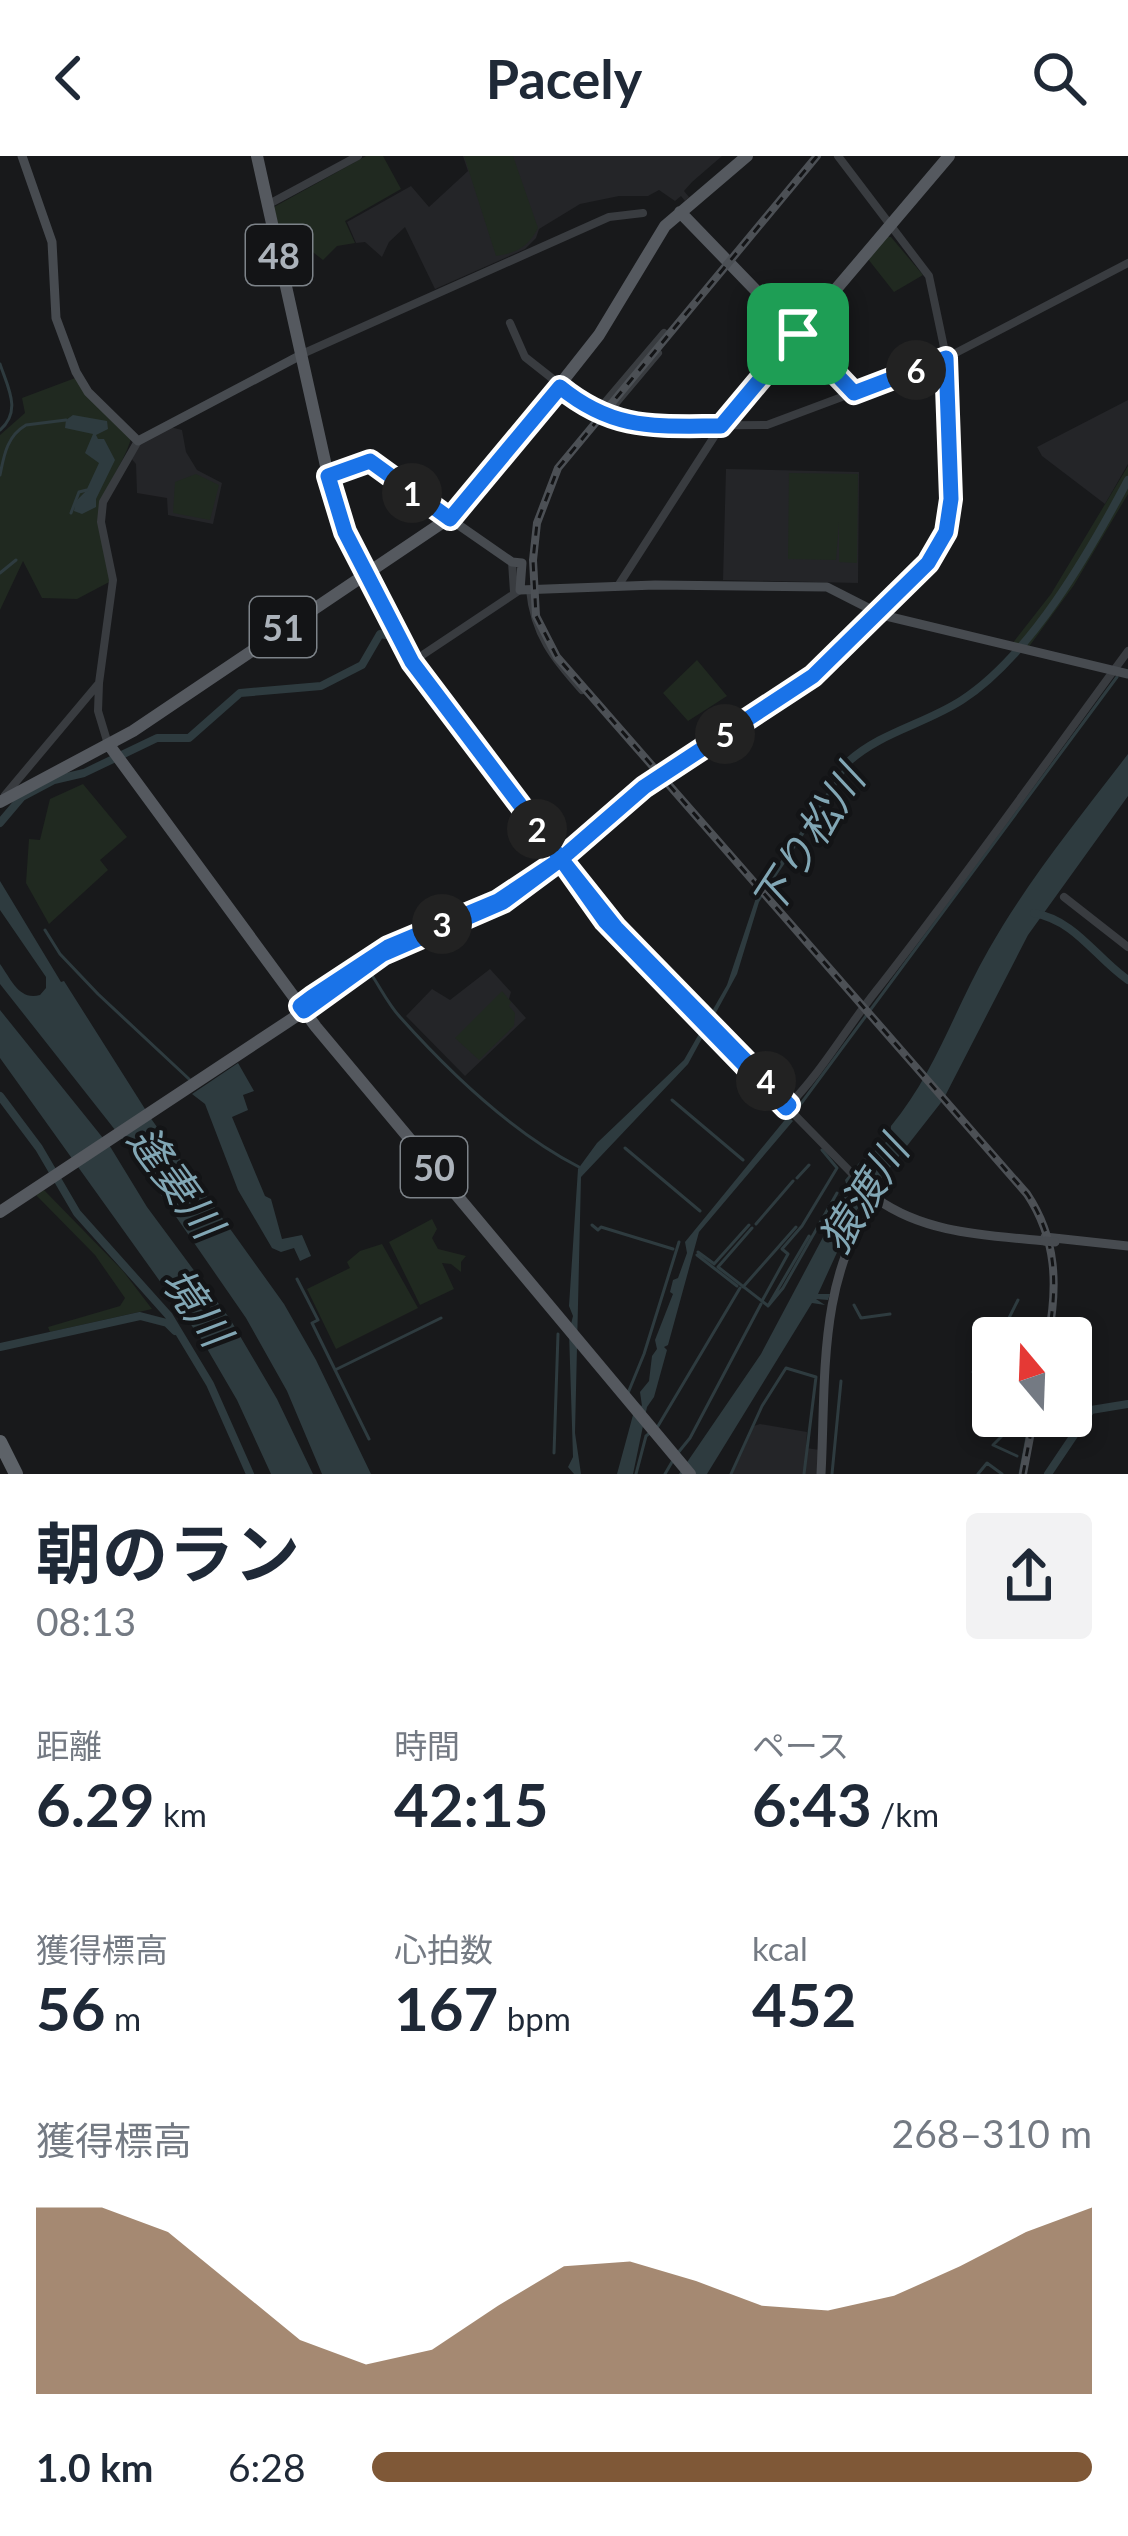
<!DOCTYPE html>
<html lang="ja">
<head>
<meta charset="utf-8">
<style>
  :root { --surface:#fff; --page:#f2f2f3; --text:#1f2937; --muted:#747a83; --accent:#7f5837 }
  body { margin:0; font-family:Lato,"Noto Sans JP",sans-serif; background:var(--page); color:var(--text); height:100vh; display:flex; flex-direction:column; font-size:45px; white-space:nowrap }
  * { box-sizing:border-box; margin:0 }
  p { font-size:39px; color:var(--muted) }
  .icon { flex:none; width:66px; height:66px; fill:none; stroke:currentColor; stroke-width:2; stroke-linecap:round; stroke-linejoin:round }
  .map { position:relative; height:1318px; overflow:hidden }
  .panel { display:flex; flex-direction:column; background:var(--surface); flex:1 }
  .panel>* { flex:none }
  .needle { width:78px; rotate:341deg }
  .fabs { position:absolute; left:972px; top:1161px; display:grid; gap:24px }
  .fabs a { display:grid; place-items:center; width:120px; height:120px; border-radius:12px; background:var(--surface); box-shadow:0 6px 18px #0003; font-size:60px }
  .pin { position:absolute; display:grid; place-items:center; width:102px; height:102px; color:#fff; margin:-51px; border-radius:24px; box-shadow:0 6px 18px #0006 }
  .km { position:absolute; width:60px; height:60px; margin:-30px; border-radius:50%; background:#222; color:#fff; font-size:33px; line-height:60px; text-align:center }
  .round { display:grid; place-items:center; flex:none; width:126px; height:126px; border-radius:12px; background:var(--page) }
  .headline { display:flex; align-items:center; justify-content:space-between; height:204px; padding:0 36px }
  h1 { font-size:66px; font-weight:700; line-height:90px }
  .stats { display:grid; grid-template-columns:repeat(3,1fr); gap:18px; height:204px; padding:12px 36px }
  .stats div { display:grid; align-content:center }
  .stats b { font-size:60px; font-weight:700 }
  .stats small { font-size:33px; font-weight:400 }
  .stats p { font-size:33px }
  .chart { height:336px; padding:24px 36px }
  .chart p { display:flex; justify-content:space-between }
  .chart svg { width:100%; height:216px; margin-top:12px; fill:var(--accent); opacity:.7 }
  ul { padding:0 36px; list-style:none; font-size:39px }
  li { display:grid; grid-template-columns:192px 144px 1fr; align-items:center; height:90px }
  li i { height:30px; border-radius:15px; background:var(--accent) }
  header { display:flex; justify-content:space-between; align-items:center; height:156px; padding:0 36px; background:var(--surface); font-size:54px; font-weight:700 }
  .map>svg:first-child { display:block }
</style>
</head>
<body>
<header><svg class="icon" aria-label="back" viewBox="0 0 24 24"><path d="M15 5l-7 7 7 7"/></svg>Pacely<svg class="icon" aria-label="search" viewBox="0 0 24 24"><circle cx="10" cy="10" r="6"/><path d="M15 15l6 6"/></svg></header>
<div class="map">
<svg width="1128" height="1318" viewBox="0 0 1128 1318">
  <rect width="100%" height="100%" fill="#18191b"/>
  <path fill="#242528" d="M463,0H722L692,26L684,35L689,41L685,45L681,40L675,45L659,34L648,40H619L580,48L539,73L536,82L525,93L435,133L405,71L389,86L382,101L365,86L356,87L347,66L411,30L429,51L468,15Z
    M1128,244V308L1105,348L1042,300L1037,291Z
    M170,271L182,274L186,296L197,314L222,327L213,368L168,359L167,342L137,337L136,308L129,300L145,284Z
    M726,313L859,316L858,427L723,424Z
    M490,813L511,836L509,843L526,862L465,920L406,860L432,833L450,844Z
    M760,1268L807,1276L806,1292L820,1294L818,1318H732L754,1270Z"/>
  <path fill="#202920" d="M366,0H383L401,33L345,65L355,87L337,90L323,104L278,69L274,51Z
    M464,0H513L538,72C529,90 517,97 496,100Z
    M886,81H891L923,119L894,136L868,103Z
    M78,221L132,279C127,300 115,315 107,334C95,363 107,395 113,424L77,443L42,442L23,405L0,454V279L25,257L22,242Z
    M1128,310V338L1074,429L1028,492L1012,488L1051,438Z
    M789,317L858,318L857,407L839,406V366L836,404L788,403Z
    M196,318L219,329L210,364L173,357L175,326Z
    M697,504L727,540L688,565L663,537Z
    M83,628L127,681L100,704L108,714L49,768L26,727L29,683L40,684L50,643Z
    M502,835L511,846L509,850L515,857L514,870L479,904L455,882Z
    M44,1034L123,1115L152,1153L50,1176L48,1171L120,1150L125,1142L95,1099L36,1039Z
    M432,1063L437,1073L432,1082L438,1093L466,1100L461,1106V1116L451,1108L442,1107L454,1133L420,1149L389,1086Z
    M382,1088L418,1152L336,1193L307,1133L350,1112L347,1106L360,1095Z"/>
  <path fill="#2e3b3f" d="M73,259L107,265L108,273L96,279L98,283H104L115,304L96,343V351L82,358L74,355L75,346L86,335L99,307L85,297L93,278L65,272L66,264Z
    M1128,598V640L1028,779L943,944L856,1055L818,1138H830L828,1144L816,1143L825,1149L812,1147L707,1318H679L761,1198L848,1034L845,1024L859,1007L890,983L891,970C935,917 955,852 989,793C1028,724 1080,661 1128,598Z
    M851,601L854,603L759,746L737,818L688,908L581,1021L575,1277L581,1318H574L568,1311L573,1301L569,1176L573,1160L569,1150L578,1013L597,987L684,904L727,829L756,742Z
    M0,725L61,826L64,825L152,964L284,1148L316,1204L371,1318H322L287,1235L246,1162L123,984L0,828V808C11,823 19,845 40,839L46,832V821L0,754Z
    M0,854L111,992L147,1051L230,1163L277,1243L313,1318H271L237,1244L202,1184L0,902Z
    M238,907L254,935L243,939L248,954L232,961L265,1040L271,1043L282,1083L302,1079L311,1100L300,1105L294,1092L281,1096L272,1092L238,1034L205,948L192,938Z
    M788,960L793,965L699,1076L668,1189L664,1191L667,1194L654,1241L647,1251L633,1318H617L636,1248L642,1250L640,1236L649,1225L652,1200L657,1193L655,1184L673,1138L670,1136L673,1124L678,1122L687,1097L685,1086Z"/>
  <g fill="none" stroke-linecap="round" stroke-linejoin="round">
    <path stroke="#2e3b3f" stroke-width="3" d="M0,208C8,232 22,255 0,274
      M26,269L66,264
      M0,319C4,299 7,280 26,269
      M71,357L79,336L87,334
      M0,417L16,404
      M45,774L60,798L98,838L189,923
      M369,815C379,829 388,848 400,861C450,917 511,976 579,1011
      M672,944L743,1004
      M797,953L1117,521
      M625,992L700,1055
      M797,1022L809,1009
      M756,1068L793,1025
      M592,1069L598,1074L601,1071L673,1093
      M752,1072L718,1111L767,1149
      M698,1096L713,1107
      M697,1099L737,1130
      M714,1108L749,1069
      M297,1123L318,1164L312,1167L369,1283
      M743,1131L796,1071
      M762,1145L788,1098L782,1093L802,1070L837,1012L822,994
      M854,1149L861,1162L890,1158
      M768,1150L783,1132L837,1037
      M768,1150L809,1080
      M1007,1166L1018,1144
      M1006,1174V1173
      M1009,1175L1012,1182
      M335,1214L441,1162
      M973,1216L978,1200L988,1189L993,1191
      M974,1220L976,1242L992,1265
      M628,1237L644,1198L679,1086
      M658,1270L740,1132
      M554,1297L558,1178
      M677,1298L690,1282L761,1148
      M1017,1300L993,1289L1022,1260
      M636,1318L646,1280L651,1276
      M665,1318L672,1306
      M731,1318L762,1250L786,1212L816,1221L804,1318
      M832,1318L841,1225
      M978,1318L987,1307L1002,1318
      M1020,1318L1031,1260"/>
    <path stroke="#2e3b3f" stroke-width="8" d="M848,606C881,576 925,568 962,544C1031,499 1089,397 1128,324
      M0,667L22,641L54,624L84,617L157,582H189L240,537L321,530L362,509L380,478L392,480
      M1034,757C1076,765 1095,801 1128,824
      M0,940L39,992L77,1057L169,1160L210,1228L250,1318
      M0,1191L140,1160L167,1167L175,1175
      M1048,1318L1091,1254L1128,1248"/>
    <path stroke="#393c40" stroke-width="8" d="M269,48L358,0
      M510,167L525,201L596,257L642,270L767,269L946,202L1128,107
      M302,198L609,61L643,57
      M596,257L664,177
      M605,260L658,197
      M329,320L370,305L449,362
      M512,406L514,436
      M367,418L414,509L605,765L877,1043
      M618,430L721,270L798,178L854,237
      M530,434C534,478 554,503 582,534
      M412,506L520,434
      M99,527L98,555L108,588
      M5,639L99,527L113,424L101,366L103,346L138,285
      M1064,741L1128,791
      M300,850L353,813
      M305,854L383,798L503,746L534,727L644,631L813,520L918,417L938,392L946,375L951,343L948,234L945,196L929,120L838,0
      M786,952C822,916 845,874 876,835C963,724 1044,609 1128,495"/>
    <path stroke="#474b50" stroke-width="9" d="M22,0L52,86L56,162L76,216L88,236L138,285L301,199
      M450,363L512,406L522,407L520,434L655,429L827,431L882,459L1128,518
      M1045,1081L1128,1090
      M821,1318C826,1227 817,1117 877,1043C926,1078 987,1079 1045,1085"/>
    <path stroke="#55595f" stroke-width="12" d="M257,0L334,346L366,416
      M680,56L798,178L949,0
      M109,589L316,871L690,1318
      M0,646L133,575L461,354L599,179L665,70L747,0
      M0,1056L304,855"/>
    <path stroke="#5d6268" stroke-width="14" d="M0,1286L16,1318"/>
    <g stroke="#4c5055" stroke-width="8">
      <path id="rail" d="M817,0L558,312L537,367L533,404L536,460L557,501L1027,1038C1057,1083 1058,1130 1048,1182
        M1023,1318L1034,1260"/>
    </g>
    <use href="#rail" stroke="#131416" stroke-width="3" stroke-dasharray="9" stroke-linecap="butt"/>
    <path stroke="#474b50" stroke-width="9" d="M1045,1085L1055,1086"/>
  </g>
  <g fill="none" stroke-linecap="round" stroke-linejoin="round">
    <g stroke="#fff" stroke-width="24">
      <path id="route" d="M798,178L721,270C655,270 614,275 560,231L450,363L370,305L328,320L345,376L412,506L561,703L503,746L383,798L304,855L300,850L312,841L388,791L498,745L561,703L605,765L786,952L789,949L616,772L561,703L644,631L813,520L928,407L946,376L951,343L946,202L854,237L798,178"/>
    </g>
    <use href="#route" stroke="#1a73e8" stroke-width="15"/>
  </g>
  <g text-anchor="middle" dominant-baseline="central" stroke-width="9" stroke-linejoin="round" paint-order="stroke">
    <g fill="#131416" stroke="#7d8389" stroke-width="3">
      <rect x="246" y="69" width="66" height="60" rx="9"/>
      <rect x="250" y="441" width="66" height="60" rx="9"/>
      <rect x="401" y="981" width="66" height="60" rx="9"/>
    </g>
    <g font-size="36" font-weight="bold" fill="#abb2ba">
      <text x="279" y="99">48</text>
      <text x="283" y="471">51</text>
      <text x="434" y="1011">50</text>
    </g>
    <g font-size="42" font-style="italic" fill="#82a7b5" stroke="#131416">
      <text transform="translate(807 684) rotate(-57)">下り松川</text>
      <text transform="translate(176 1025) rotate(54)">逢妻川</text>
      <text transform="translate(863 1038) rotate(-58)">猿渡川</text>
      <text transform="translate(197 1150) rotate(55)">境川</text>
    </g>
  </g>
</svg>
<div class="fabs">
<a><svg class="needle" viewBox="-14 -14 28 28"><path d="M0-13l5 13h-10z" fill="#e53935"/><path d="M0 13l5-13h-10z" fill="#747a83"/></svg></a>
</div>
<div class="pin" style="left:798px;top:178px;background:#1e9e55"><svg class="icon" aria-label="arrive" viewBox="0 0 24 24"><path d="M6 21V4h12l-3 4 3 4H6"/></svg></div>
<b class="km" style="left:412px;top:337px">1</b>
<b class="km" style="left:537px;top:673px">2</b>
<b class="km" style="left:442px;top:768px">3</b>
<b class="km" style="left:766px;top:925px">4</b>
<b class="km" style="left:725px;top:578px">5</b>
<b class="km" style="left:916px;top:214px">6</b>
</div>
<section class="panel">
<div class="headline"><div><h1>朝のラン</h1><p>08:13</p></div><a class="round"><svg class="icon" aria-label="share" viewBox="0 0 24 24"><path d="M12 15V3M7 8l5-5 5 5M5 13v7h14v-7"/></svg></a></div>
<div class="stats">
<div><p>距離</p><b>6.29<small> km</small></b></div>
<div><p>時間</p><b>42:15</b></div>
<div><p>ペース</p><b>6:43<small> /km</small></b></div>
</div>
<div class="stats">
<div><p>獲得標高</p><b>56<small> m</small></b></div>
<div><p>心拍数</p><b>167<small> bpm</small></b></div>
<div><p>kcal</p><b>452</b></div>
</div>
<div class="chart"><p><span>獲得標高</span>268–310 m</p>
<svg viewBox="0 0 160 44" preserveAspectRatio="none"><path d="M0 44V6L10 6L20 11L30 22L40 33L50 38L60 35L70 26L80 18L90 17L100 21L110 26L120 27L130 24L140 18L150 11L160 6V44z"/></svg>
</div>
<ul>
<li><b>1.0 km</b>6:28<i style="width:100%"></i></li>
</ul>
</section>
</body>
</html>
